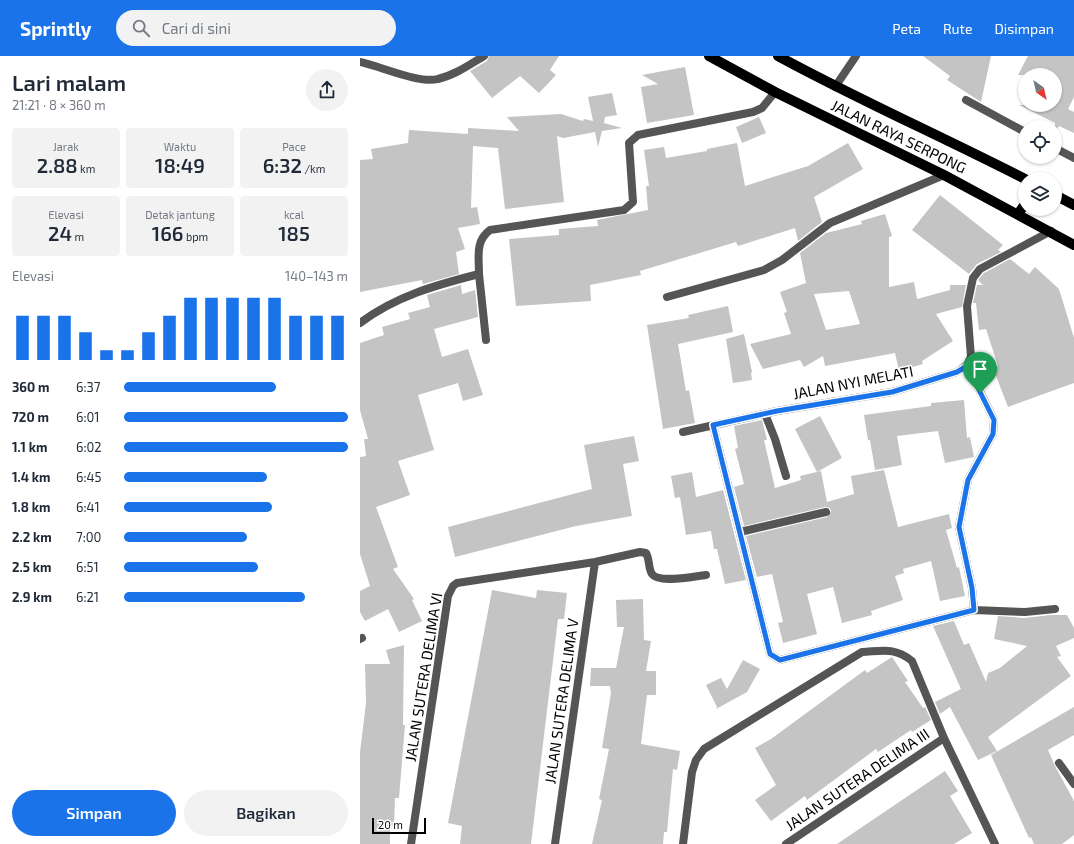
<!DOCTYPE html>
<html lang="id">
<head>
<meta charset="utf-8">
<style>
  :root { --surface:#fff; --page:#f2f2f3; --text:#1f2937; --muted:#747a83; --accent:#1a73e8 }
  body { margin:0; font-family:"Exo 2",sans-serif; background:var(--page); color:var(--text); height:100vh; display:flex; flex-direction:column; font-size:15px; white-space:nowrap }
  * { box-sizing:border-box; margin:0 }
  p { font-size:13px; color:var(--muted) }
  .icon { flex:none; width:22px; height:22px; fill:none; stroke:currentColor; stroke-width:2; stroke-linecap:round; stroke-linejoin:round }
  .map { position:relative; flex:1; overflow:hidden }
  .details { display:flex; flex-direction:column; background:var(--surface); width:360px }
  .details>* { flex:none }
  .needle { width:26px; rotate:146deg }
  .fabs { position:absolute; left:658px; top:12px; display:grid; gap:8px }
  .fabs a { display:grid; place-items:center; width:44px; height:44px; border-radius:50%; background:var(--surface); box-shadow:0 1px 3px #0004; font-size:20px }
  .scale { position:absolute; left:12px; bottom:10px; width:54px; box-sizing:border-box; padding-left:4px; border:2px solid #000; border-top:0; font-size:11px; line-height:14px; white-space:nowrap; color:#000; -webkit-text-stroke:3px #fff; paint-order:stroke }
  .pin { position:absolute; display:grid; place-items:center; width:34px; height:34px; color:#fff; margin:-41px -17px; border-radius:50% 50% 50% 0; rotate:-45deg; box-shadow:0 0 4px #0007 }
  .pin .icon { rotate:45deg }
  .round { display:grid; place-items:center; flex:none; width:42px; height:42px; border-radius:21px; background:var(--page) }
  .head { display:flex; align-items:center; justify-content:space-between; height:68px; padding:0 12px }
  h1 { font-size:22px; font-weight:600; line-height:30px }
  .figures { display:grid; grid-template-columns:repeat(3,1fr); gap:6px; height:68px; padding:4px 12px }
  .figures div { display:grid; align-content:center; border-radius:4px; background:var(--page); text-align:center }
  .figures b { font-size:20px; font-weight:600 }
  .figures small { font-size:11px; font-weight:400 }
  .figures p { font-size:11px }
  .chart { height:112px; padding:8px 12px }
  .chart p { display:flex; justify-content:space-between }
  .chart svg { width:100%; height:72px; margin-top:4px; stroke:var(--accent); stroke-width:6 }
  .button { display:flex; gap:8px; margin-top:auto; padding:8px 12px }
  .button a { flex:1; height:46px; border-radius:24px; background:var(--accent); color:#fff; font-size:16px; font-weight:600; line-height:46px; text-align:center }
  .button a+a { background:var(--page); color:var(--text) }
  ul { padding:0 12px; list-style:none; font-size:13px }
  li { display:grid; grid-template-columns:64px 48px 1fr; align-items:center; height:30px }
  li i { height:10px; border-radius:5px; background:var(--accent) }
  header { display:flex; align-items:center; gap:24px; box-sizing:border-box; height:56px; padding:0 20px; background:var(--accent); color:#fff }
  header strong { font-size:19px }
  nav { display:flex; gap:22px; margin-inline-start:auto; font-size:14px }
  .search { width:280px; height:36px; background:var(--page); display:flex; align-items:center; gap:10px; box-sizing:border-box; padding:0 14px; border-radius:22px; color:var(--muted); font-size:15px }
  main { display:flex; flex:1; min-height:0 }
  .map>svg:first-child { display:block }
</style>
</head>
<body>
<header>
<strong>Sprintly</strong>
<div class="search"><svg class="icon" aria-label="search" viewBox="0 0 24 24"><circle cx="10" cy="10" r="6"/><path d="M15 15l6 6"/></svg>Cari di sini</div>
<nav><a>Peta</a><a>Rute</a><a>Disimpan</a></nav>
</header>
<main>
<section class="details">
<div class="head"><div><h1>Lari malam</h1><p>21:21 · 8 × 360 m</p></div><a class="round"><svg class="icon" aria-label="share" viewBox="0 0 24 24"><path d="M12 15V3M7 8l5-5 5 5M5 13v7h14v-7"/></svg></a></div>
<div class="figures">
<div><p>Jarak</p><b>2.88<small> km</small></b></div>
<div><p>Waktu</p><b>18:49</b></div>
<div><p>Pace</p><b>6:32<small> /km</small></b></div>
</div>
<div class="figures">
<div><p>Elevasi</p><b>24<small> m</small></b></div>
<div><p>Detak jantung</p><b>166<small> bpm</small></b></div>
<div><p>kcal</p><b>185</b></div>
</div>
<div class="chart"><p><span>Elevasi</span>140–143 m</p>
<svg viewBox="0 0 160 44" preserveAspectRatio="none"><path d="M5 44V17M15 44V17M25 44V17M35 44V27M45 44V38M55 44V38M65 44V27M75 44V17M85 44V6M95 44V6M105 44V6M115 44V6M125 44V6M135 44V17M145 44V17M155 44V17"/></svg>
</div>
<ul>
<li><b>360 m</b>6:37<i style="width:68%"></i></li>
<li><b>720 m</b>6:01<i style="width:100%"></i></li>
<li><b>1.1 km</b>6:02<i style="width:100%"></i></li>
<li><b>1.4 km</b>6:45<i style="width:64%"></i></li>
<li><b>1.8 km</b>6:41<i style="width:66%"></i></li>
<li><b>2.2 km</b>7:00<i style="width:55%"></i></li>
<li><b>2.5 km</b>6:51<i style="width:60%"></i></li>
<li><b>2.9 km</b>6:21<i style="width:81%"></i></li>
</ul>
<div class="button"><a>Simpan</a><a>Bagikan</a></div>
</section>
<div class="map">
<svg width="714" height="788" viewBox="0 0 714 788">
  <rect width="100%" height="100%" fill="#fff"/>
  <path fill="#c4c4c4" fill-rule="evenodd" d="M129,0H199L190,14L196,19L179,37L160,20L132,42L110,15L127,5Z
    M563,0H631L621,46L587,24L590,20Z
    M668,0H714V41L708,53L714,56V77L699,70L695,77V67L659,49H695V19H658Z
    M325,11L334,59L287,67L281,31L298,28L282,19Z
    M252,37L257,59L245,61L244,67L262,72L242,75L238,91L235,76L203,82L197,80L204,146L145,153L138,92L113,90L111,152L117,151L120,168L98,172L105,193L96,196L99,218L63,228L62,224L0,236V104L13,103L11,93L48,87L49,74L108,78V72L159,75L147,61L201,58L223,65L224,63L233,65L228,41Z
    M399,61L406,77L382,87L376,71Z
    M377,87L385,130L448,110L488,87L503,113L454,141L462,166L438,185L435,172L378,190L376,186L280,215L281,219L230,229L231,245L156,250L149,183L199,179V173L238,170L237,164L288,154L286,130H289L284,94L304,91L306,102L347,95V93Z
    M580,139L643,189L638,194L641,196L617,208L609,218L552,174Z
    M525,158L532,180L529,181V231L554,226L557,243L590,234V229H606L602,251L576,258L593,285L562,305L563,308L539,315L535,297L465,310L463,300L444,311L440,304L403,313L390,288L431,278L424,257L427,256L420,236L446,227L440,197L466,177L502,168L501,165ZM489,235L500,268L466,274L454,238Z
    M650,203L669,218L675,211L699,233L714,282V327L648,351L633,312L638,310L626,273L619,274L616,247H613L617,229H623L618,224L624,217Z
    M101,229L102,238L115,234L118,261L74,273L82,301L108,293L123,339L103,345L98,327L58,339L74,394L38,405L50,439L16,451L38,511L33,513L54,543L52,544L62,565L39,576L28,553L5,565L0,556V535L10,530L0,498V401L6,400L4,383H8L0,354V287L24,279L22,271L50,263L48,257L70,251L67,239Z
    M368,250L373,276L318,288L326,335L329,334L335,367L303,373L287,269L329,262L328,259Z
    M384,278L392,316L391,317L392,324L373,327L366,283Z
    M604,344L607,382L610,381L614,401L585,407L578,375L537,380L542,409L515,414L510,384H508L504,359L571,350V347Z
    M460,360L482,402L457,416L435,373Z
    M402,364L407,384H404L415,432L441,424L440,420L461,415L467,446L494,438L491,420L524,414L538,471L589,458L592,472L586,474L597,512L599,511L605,540L580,545L571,505L543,513L544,517L535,520L543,544L511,555L512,559L482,567L473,531L447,538L457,578L423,587L418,567L423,566L412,518L397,521L386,480L467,461L471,455L470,452L465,451L384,470L374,431L384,428L375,393L378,392L374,370Z
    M274,380L279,405L263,408L272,460L216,470L95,501L88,471L232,433L224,389Z
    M332,416L336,441L363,434L386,524L365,528L357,493H354L351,475L326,479L320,441L315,442L311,420Z
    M132,534L176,542L177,534L207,537L204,563H198L171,788H100L102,770L88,767Z
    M283,543L284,584L291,585L286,615H296V639H287L281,688L320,695L317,714L313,713L307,776H304L303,788H232L242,744L239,743L249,693L242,692L251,637L250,630H230L231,612H256L264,571H257L256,544Z
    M691,559H707L714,572V582L696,590L701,600L697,601L711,620L628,681L637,695L618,704L590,651L580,658L575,646L601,633L573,570L594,565L604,589L609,587L626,626L628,617L640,612L667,590L634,583L638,560L664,562Z
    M44,589L43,669H45L39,742H35L34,770H30V788H0V696L6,647L5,608H30L26,594Z
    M532,601L548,625L545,626L563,652L565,651L571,664L552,676L551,674L518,696L516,693L447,744L445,740L411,765L395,744L416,729L395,692L411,683L505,614L507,617Z
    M383,604L400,613L387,636L356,653L357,651L346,629L361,622L367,633Z
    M714,651V679L688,694L695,710L714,745V779L702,788H674L671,781L669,782L631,699Z
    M585,715L598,735L590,740L612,777L594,788H477Z"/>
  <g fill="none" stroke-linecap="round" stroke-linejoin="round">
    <path stroke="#555" stroke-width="8" d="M606,44L665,76
      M695,92L714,102
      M307,241L404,214L422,204L470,167L584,119"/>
    <path stroke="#555" stroke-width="8" d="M0,6C20,10 59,28 78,23C95,19 109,9 124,0
      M475,31L496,0
      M119,218L126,284
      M0,267C36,240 76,229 119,218C119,201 115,185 130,174L264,154L273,146L269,87L278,79L393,56L402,52L415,36
      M607,309L634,364L633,378L608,424L599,471L612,532L614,554
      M405,358L415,383L426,420
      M353,369L410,598L420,604L614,554L665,556L695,553
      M323,376L417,355L532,336L597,316L607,309L611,301L607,250L613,222L620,213L691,175
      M380,476L466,456
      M0,583L2,582
      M699,707L714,728
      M51,788L88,540L93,530L97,527L235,506L280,496L286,497C290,504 288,512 292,518C299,528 335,520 346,519
      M195,788L235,506
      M323,788L332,716L336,704L344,693L502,596C523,595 535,591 552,605L584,682L635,788
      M426,788L584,682"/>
    <path stroke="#000" stroke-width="10" d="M349,0L415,36L584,119L714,189
      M418,0C499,44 583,81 665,123
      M695,139L714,149
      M658,158L665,148"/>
  </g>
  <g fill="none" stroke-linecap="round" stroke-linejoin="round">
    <g stroke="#fff" stroke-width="8">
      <path id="route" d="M607,310L634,364L633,378L608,424L599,471L612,532L614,554L420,604L410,598L353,369L417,355L532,336L597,316Z"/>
    </g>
    <use href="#route" stroke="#1a73e8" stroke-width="5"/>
  </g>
  <g text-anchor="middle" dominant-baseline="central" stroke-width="3" stroke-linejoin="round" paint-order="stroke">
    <g font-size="15" fill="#000" stroke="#fff">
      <text transform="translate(539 80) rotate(26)">JALAN RAYA SERPONG</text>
      <text transform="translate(493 326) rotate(-11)">JALAN NYI MELATI</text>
      <text transform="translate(63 621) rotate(-81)">JALAN SUTERA DELIMA VI</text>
      <text transform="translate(201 645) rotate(-82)">JALAN SUTERA DELIMA V</text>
      <text transform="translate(497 723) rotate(-34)">JALAN SUTERA DELIMA III</text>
    </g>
  </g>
</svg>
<div class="fabs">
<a><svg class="needle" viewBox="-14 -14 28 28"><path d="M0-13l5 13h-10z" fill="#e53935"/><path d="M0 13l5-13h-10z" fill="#747a83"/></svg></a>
<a><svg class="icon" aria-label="locate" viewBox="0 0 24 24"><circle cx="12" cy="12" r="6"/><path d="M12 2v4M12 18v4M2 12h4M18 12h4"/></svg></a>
<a><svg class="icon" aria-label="layers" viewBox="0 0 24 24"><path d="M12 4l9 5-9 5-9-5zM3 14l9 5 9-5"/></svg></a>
</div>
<div class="scale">20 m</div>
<div class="pin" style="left:620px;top:337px;background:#1e9e55"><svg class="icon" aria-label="arrive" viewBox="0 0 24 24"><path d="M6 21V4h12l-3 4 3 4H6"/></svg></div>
</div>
</main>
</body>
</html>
